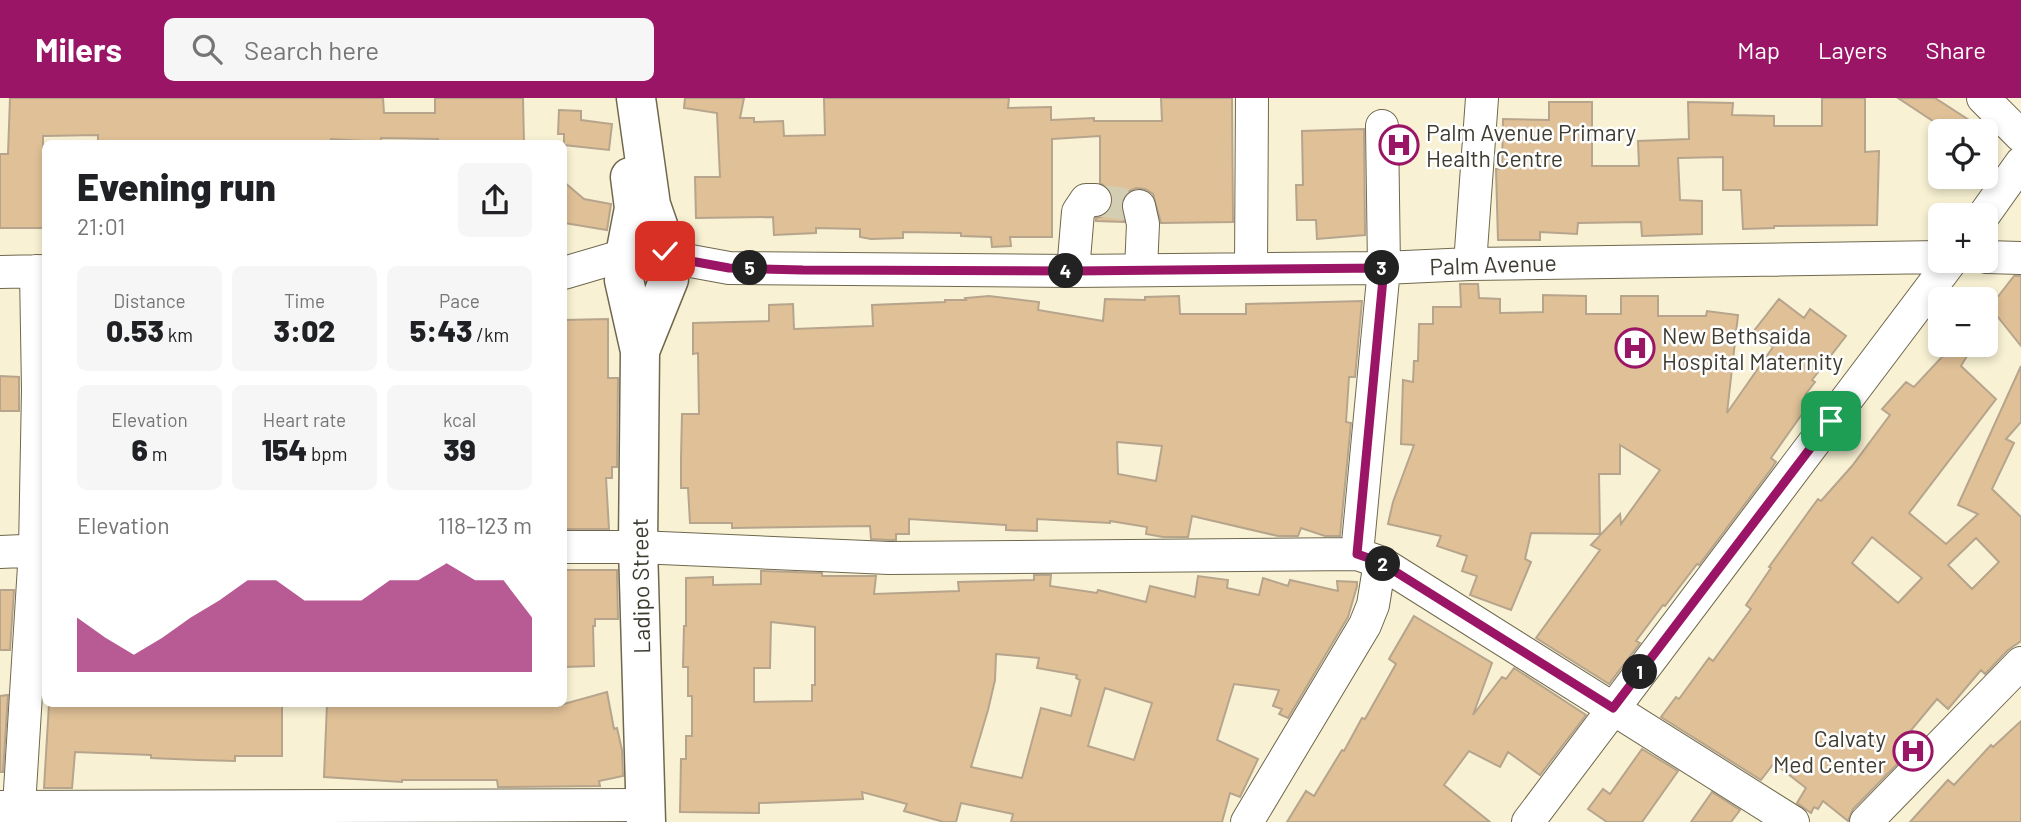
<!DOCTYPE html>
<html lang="en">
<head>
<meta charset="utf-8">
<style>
  :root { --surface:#fff; --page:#f6f6f6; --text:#202124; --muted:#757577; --accent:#9b1567 }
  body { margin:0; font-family:Barlow,sans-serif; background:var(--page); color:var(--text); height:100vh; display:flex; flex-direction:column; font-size:26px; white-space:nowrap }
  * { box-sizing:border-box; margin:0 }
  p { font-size:23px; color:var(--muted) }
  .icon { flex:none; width:38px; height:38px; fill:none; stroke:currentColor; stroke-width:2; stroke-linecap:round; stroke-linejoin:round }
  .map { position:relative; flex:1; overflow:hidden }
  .details { position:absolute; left:42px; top:42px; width:525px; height:567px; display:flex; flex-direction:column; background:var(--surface); border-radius:10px; box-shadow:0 4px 10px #0003 }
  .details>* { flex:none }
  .fabs { position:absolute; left:1928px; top:21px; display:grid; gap:14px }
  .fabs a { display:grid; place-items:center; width:70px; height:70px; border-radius:10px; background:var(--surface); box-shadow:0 4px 10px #0003; font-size:35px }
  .pin { position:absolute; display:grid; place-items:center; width:60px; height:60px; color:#fff; margin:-30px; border-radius:14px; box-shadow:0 4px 10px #0006 }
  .km { position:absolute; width:35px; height:35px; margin:-18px; border-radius:50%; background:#222; color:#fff; font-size:19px; line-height:35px; text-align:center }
  .round { display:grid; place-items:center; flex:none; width:74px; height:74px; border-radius:10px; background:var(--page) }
  .summary { display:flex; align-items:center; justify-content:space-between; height:119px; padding:0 35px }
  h1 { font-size:38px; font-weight:800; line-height:52px }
  .metrics { display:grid; grid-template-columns:repeat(3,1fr); gap:10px; height:119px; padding:7px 35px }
  .metrics div { display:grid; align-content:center; border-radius:10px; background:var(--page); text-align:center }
  .metrics b { font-size:30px; font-weight:800 }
  .metrics small { font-size:19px; font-weight:400 }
  .metrics p { font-size:19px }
  .chart { height:196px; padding:14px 35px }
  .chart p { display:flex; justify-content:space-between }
  .chart svg { width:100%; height:126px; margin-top:7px; fill:var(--accent); opacity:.7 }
  header { display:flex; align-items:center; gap:42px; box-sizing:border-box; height:98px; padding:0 35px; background:var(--accent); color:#fff }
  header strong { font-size:33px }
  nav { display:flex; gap:38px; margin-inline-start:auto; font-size:24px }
  .search { width:490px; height:63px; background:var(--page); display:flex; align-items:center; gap:18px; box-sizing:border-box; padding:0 24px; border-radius:10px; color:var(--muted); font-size:26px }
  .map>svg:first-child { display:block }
</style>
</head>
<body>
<header>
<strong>Milers</strong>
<div class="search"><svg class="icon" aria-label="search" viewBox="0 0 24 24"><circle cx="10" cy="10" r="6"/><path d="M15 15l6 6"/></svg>Search here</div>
<nav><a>Map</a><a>Layers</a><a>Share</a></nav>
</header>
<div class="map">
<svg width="2021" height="724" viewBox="0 0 2021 724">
  <rect width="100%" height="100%" fill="#f8f1d3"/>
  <path fill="#e0c197" stroke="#b6a48c" stroke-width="2" fill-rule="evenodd" d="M10,0H383L384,15H435V0H523L524,46H438V41L381,40V44L331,41V46H98V37L43,38V130H0V56H8Z
    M685,0H744L740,20H754V24L783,23L784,38L825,37L824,0H1009L1008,10L1051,9V22L1094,20V23H1162L1161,0H1232L1233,124L1161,125L1153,96L1145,91L1136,90L1127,94L1122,102L1124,124L1096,123V120L1104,118L1110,112L1113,103L1110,92L1100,85V38L1052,41V139H1010L1011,148L992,149L991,139L961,138V135L903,134V140L871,141L860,139V131L816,130V135L774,137L773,119L696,120L695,79H720L717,15L684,10Z
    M1822,0H1865V54L1879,53L1877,127L1774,128V130L1743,131L1741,92H1723V59L1678,60L1680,102L1702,103V136L1642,138L1641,124L1578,125L1577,136L1540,134V142H1498L1496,71H1502L1503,21L1549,22V4H1592V68H1639L1638,43L1689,41L1688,4L1733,5L1732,17L1774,18V28H1822Z
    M1898,0H1935L1986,33H1948Z
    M559,12L581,13V22L612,26L609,52L564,47V36H558Z
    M1364,31L1365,137L1317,141L1316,122H1297L1296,87H1303L1302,33Z
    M564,84L584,101L611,106L607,132L564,125Z
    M2014,178H2021V248L1990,209Z
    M1460,186H1478L1479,200L1500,201V215L1543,214V197L1586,198V216H1621V198H1658V218H1706L1707,213L1738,217L1727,315L1773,249L1753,234L1779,201L1804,220L1810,211L1846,238L1812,282L1815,284L1805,297L1812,302L1771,360L1776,364L1769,374L1699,467L1697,466L1665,508L1663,507L1636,543L1640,545L1609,586L1536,540L1600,452L1591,447L1620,416L1621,426L1660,372L1620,347V376H1599L1600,436L1531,435L1525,461L1531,464L1511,512L1470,497L1477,478L1462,473L1467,458L1437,448L1441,438L1388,426L1393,404L1414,347L1401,346L1403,282L1413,284L1414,263H1418L1419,226H1433V209H1461Z
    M989,198L1039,204L1038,212L1103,223L1105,201L1145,202V199L1179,198L1180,216H1246V206L1362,203L1355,279H1349L1346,324L1351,325L1340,438H1325L1301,430L1298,438H1278L1192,418L1188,439H1163L1146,436L1147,429L1110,423V425L1037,421V433L1006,432V427L909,421V436H896V442H889L871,441L870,428L732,430V425H690L688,390H681V361L682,316H699L698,255L693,256V225L769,223V207L793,206L794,231L873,228L872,207L945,204V202H966L965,200ZM1117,344L1162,348L1156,383L1118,376Z
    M608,221V280H618L617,369H612V380H606L609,431H564V222Z
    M1953,247L1967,258L1961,268L1996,301L1909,415L1946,446L1978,416L1958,407L2021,268V324L2006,341L2014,345L1992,391L2021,419V543L2008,552L1985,576L1981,572L1948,611L1937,601L1897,649L1907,656L1853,711L1848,723L1823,703L1818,711L1814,709L1811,715L1797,705L1806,690L1774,665L1761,682L1661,619L1676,599L1679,601L1709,560L1713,563L1751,511L1746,507L1771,470L1769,469L1807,416L1818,401L1821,403L1852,368L1890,317L1882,311L1906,284L1914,289ZM1872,439L1922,480L1898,505L1852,465ZM1976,440L1999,464L1972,491L1948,467Z
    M0,278L19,279V313H0Z
    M564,472H617L618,521H595V528H593L594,568L564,569Z
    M761,473L822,475V478H876L874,496L959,493L958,484L1034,482V477H1051L1050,488L1097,495L1098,492L1146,504L1150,488L1195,499L1198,478L1228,482L1227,490L1259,497L1263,480L1288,488L1290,482L1338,493L1337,483L1357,484V488L1348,519L1288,620L1279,616L1282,611L1273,608L1279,592L1234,586L1217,642L1258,661L1240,699L1230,695L1222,724H1011L1013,716L961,705L956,724H944L904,713L907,706L862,694L863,701L759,705V715L680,714L681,661H686V638H692V598H688V569H683L684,528H686V480L713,479V487L761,486ZM771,524L815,529V587H812V603L754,604V570H770ZM996,556L1039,560L1037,570L1077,577L1076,580L1080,582L1071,618L1041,610L1022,680L971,669L988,612L995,582ZM1105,590L1152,605L1134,662L1088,648Z
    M0,492H14L10,552H0Z
    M1414,518L1492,565L1473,617L1502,579L1506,581L1514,570L1586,617L1540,677L1508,654L1500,669L1469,653L1444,687L1490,724H1287L1306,693L1314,698L1342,652L1344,653L1362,620L1365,621L1396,566L1389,561Z
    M607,594L614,631L617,630L622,652L623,678L599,683L600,688L498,689L497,682H402V684L324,679L327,606H564Z
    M8,597L3,674H0V598Z
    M49,606H282V658H235V663L198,662L151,660V657L75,654L72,690H44Z
    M2021,623V724H1910L1948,682L1954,687L1991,647L1993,649Z
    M1642,651L1678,673L1642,724H1607L1588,711L1603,691L1610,696Z
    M1712,694L1740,712L1731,724H1691Z"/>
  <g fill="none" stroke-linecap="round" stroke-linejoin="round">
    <path stroke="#d3cdb2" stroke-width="32" stroke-dasharray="32 16" stroke-linecap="butt" d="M1095,102L1139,108"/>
    <g stroke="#6f684e" stroke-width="34">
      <path id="minor" d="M1983,0L2021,38
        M1139,108L1143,126L1141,172
        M1984,117L2021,65
        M669,159L729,170L1073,173L1384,170L1470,166L1941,159
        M1986,159L2021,160
        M1470,166L1482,0
        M1251,170L1252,0
        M1073,173L1078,114L1086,102H1095
        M0,174L46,173
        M564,175L625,157
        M564,449H638L889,460L1357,456L1380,464L1793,724
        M0,454L46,452
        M1357,456L1384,170L1382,28
        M0,709L645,707
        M18,724L35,452L38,292L36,173
        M1247,724L1365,527L1373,507L1380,464
        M1528,724L1951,163
        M1866,724L2021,565"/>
    </g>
    <g stroke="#6f684e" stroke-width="41">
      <path id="major" d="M636,0L651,107L669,159
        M625,157L634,110L630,79
        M624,182L640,253L638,449L646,724
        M640,253L669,181"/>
    </g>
    <use href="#minor" stroke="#fff" stroke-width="32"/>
    <use href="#major" stroke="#fff" stroke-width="38"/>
  </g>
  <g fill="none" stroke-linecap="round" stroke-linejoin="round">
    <g stroke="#fff" stroke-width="14">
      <path id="route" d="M665,153L669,159L729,170L803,172L1073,173L1384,170L1357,456L1380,464L1613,610L1831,323"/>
    </g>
    <use href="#route" stroke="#9b1567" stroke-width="9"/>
  </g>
  <defs>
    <g id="hospital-ring" transform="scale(2.0125)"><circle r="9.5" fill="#fefefe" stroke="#9b1567" stroke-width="1.5"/><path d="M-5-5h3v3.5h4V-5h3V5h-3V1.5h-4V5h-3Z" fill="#9b1567"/></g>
  </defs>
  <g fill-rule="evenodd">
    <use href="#hospital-ring" x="1399" y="47"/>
    <use href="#hospital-ring" x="1635" y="250"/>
    <use href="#hospital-ring" x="1913" y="653"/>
  </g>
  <g text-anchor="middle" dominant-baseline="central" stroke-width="5" stroke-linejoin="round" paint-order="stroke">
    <g font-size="23" fill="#3e3b30" stroke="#fefefe" text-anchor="start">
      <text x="1426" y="34">Palm Avenue Primary<tspan x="1426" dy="26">Health Centre</tspan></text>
      <text x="1662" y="237">New Bethsaida<tspan x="1662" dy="26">Hospital Maternity</tspan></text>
      <text x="1886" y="640" text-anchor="end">Calvaty<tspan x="1886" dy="26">Med Center</tspan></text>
    </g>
    <g font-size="23" fill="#3e3b30" stroke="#fefefe">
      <text transform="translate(1493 166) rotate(-2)">Palm Avenue</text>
      <text transform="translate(640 488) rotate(-91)">Ladipo Street</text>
    </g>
  </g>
</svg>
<div class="fabs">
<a><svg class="icon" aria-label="locate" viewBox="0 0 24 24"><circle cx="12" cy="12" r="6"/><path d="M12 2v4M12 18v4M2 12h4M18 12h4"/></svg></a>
<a>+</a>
<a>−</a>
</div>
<div class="pin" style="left:1831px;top:323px;background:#1e9e55"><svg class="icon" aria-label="arrive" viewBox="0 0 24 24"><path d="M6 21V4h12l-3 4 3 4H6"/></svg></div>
<div class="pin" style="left:665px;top:153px;background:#d93025"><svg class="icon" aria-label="check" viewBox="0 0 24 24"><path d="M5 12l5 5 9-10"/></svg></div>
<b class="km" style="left:1640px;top:574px">1</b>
<b class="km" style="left:1383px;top:466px">2</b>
<b class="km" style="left:1382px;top:170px">3</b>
<b class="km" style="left:1066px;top:173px">4</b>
<b class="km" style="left:750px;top:170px">5</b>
<section class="details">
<div class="summary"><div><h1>Evening run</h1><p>21:01</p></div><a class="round"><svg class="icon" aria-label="share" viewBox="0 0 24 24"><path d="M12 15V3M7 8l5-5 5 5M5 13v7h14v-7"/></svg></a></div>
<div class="metrics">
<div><p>Distance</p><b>0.53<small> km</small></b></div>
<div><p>Time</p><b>3:02</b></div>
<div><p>Pace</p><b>5:43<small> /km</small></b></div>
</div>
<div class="metrics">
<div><p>Elevation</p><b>6<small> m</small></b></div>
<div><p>Heart rate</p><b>154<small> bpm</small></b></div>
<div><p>kcal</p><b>39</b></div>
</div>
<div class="chart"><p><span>Elevation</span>118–123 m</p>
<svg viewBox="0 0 160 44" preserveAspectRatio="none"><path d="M0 44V25L10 32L20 38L30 32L40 25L50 19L60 12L70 12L80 19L90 19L100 19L110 12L120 12L130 6L140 12L150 12L160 25V44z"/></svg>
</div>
</section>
</div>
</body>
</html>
